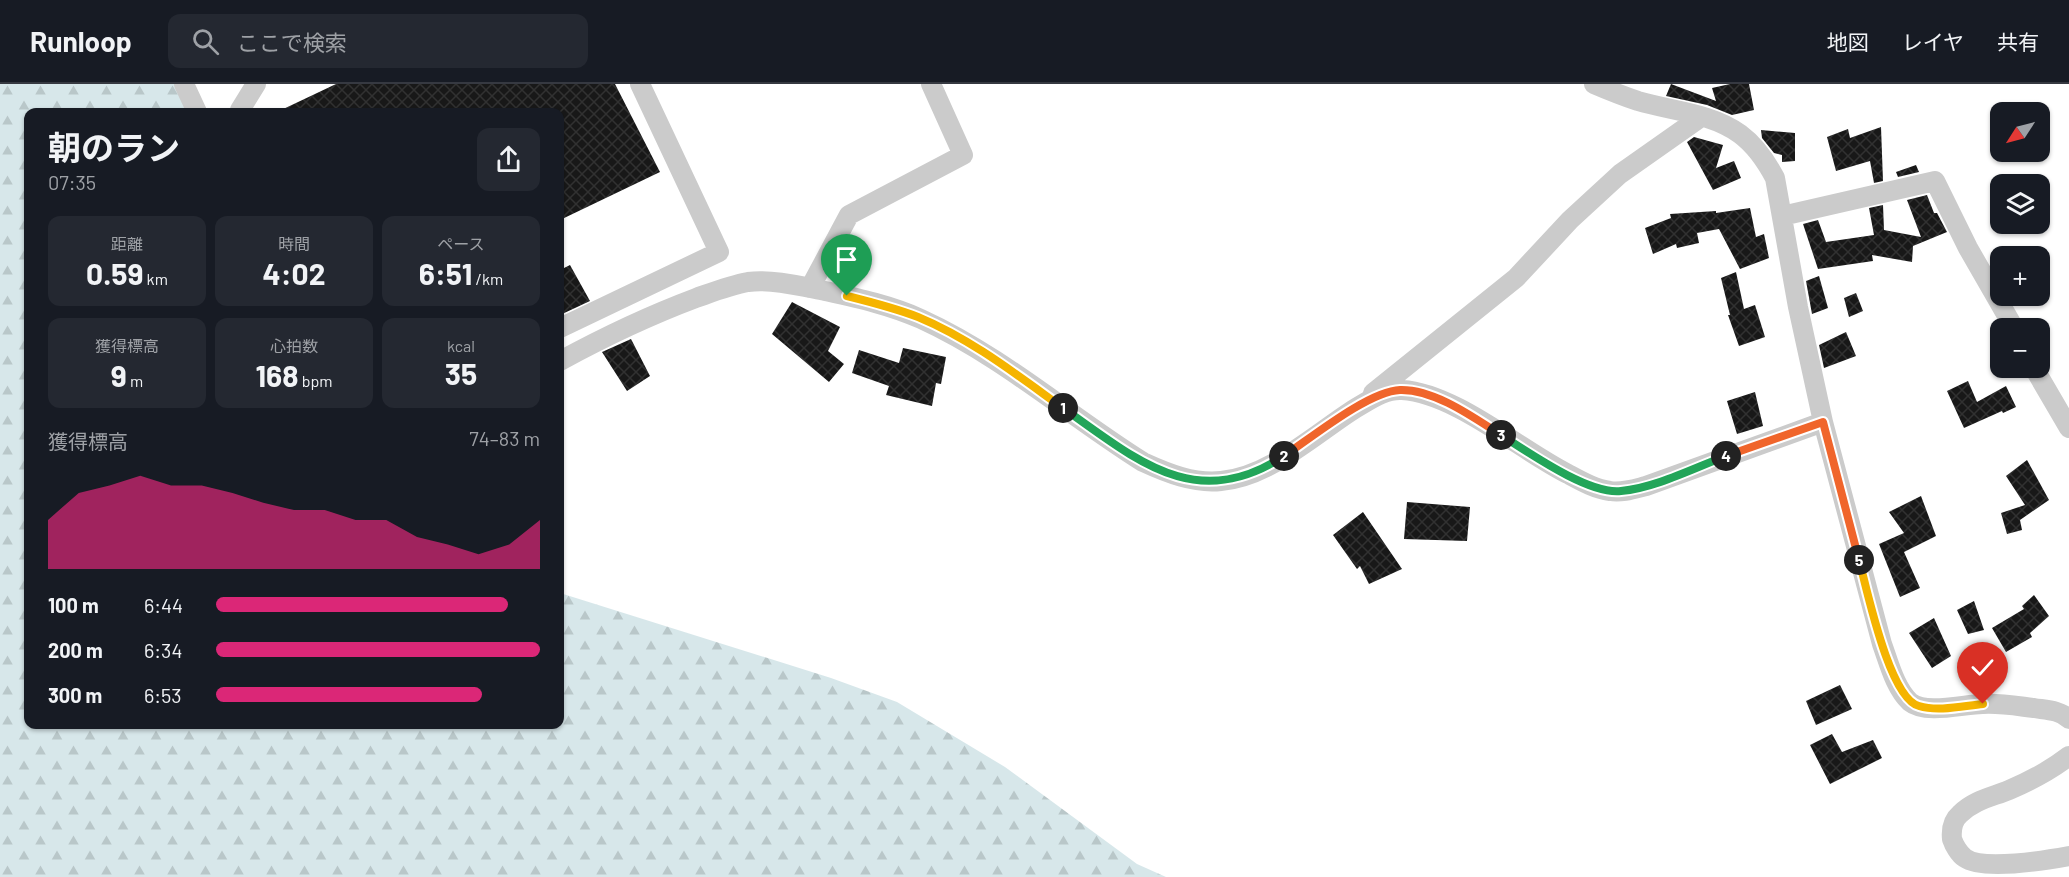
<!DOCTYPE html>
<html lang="ja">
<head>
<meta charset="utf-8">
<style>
  :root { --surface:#171b24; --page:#242831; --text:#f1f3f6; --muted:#9ea1a6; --line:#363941; --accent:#db2777 }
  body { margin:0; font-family:Barlow,"Noto Sans JP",sans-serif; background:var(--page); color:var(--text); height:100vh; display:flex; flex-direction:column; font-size:22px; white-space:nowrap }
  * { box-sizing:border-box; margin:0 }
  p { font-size:20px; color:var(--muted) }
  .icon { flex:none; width:33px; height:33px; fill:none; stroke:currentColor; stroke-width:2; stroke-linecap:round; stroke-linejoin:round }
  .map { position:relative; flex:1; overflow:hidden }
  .sheet { position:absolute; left:24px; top:24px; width:540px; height:621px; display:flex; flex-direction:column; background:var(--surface); border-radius:12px; box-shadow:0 2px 4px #0004 }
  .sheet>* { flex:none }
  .needle { width:39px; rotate:234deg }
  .buttons { position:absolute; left:1990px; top:18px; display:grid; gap:12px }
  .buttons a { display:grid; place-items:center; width:60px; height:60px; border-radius:12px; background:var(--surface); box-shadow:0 2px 4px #0004; font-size:30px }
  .pin { position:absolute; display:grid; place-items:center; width:51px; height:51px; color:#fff; margin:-62px -26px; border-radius:50% 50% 50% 0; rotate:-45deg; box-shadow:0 0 6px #0007 }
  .pin .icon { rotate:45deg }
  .km { position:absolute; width:30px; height:30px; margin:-15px; border-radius:50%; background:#222; color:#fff; font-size:16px; line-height:30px; text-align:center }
  .round { display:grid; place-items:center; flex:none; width:63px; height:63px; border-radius:12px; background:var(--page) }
  .headline { display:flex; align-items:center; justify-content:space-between; height:102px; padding:0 24px }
  h1 { font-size:33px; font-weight:700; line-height:45px }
  .metrics { display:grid; grid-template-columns:repeat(3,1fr); gap:9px; height:102px; padding:6px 24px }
  .metrics div { display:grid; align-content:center; border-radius:12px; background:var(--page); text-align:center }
  .metrics b { font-size:30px; font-weight:700 }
  .metrics small { font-size:16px; font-weight:400 }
  .metrics p { font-size:16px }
  .chart { height:168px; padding:12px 24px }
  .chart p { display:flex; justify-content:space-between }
  .chart svg { width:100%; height:108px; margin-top:6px; fill:var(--accent); opacity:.7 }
  ul { padding:0 24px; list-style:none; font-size:20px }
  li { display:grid; grid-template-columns:96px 72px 1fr; align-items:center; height:45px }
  li i { height:15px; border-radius:8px; background:var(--accent) }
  header { display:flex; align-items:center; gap:36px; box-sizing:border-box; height:84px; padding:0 30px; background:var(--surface); border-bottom:2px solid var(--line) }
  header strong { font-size:28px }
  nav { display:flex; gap:33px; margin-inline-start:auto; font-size:21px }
  .search { width:420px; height:54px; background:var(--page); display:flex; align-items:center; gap:15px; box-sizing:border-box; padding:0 21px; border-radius:12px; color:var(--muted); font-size:22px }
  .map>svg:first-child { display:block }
</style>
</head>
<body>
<header>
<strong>Runloop</strong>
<div class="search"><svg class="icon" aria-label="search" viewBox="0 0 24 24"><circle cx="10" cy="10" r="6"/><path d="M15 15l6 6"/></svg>ここで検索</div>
<nav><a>地図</a><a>レイヤ</a><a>共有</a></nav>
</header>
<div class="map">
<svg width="2069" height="793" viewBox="0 0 2069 793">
  <defs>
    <pattern id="forest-firs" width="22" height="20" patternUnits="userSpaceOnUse" patternTransform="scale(1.5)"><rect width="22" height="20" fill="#d7e7ea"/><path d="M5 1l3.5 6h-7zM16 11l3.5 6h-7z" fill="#b9c7c9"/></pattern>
    <pattern id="building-cross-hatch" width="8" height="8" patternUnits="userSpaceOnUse" patternTransform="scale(1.5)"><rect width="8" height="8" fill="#181818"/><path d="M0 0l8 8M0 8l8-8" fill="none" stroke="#313131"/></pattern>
  </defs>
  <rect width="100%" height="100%" fill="#fff"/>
  <path fill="url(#forest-firs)" d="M0,0H180L195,28H28V640H560V509L831,594L897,618L1005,683L1137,780L1166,793H0Z"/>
  <path fill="url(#building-cross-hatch)" d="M336,0H615L660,88L560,136V28H277Z
    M1671,0L1716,17L1712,4L1730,0H1749L1754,26L1732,31L1707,21L1666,12Z
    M1881,43L1883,97L1874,99L1870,77L1836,87L1827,53L1848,45L1850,54Z
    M1761,46L1795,49V77L1782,78V71L1774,69L1762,54Z
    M1694,53L1723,61L1716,84L1734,77L1741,94L1713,106L1687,58Z
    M1916,81L1919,88L1898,93L1896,88Z
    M1927,111L1934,129H1937L1947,148L1913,162L1912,178L1872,171L1873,177L1818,185L1803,140L1818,136L1826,158L1874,151L1869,124L1883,121L1884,146L1921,153L1907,116Z
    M1750,124L1756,153L1764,150L1769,174L1740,185L1719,145L1697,149L1699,159L1677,164L1676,160L1653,170L1645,144L1671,134L1670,130L1716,127V129Z
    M570,181L590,217L560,231V186Z
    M1736,188L1744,225L1755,221L1765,253L1739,262L1728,231H1730L1721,194Z
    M1819,192L1828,224L1812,230L1806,197Z
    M1856,209L1863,227L1849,233L1844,214Z
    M792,218L840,243L828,267L844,280L829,298L772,250Z
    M1846,248L1856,272L1824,284L1819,261Z
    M631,255L650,292L627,307L602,268Z
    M903,264L946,273L941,300L936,299L932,322L886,311L889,302L852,289L859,266L899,279Z
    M1968,297L1977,318L2006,302L2016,323L2003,329L2002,327L1964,344L1947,307Z
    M1755,308L1763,342L1737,350L1727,317Z
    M2027,376L2049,416L2020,436L2022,446L2007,450L2001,429L2025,421L2006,392Z
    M1921,412L1936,452L1904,468L1920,504L1900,513L1879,460L1904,449L1889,428Z
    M1407,418L1470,423L1467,457L1404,455Z
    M1363,428L1402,485L1369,500L1360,482L1357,485L1333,451Z
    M2034,511L2049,532L2030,549L2032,553L2006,568L1992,544L2024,525L2022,522Z
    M1974,517L1984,546L1968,550L1957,526Z
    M1934,534L1951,572L1932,584L1909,549Z
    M1840,601L1852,625L1816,641L1806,617Z
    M1832,650L1842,668L1873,656L1882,674L1830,700L1810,661Z"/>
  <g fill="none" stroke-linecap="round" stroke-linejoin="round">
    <path stroke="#cbcbcb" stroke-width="20" d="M184,0L197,28
      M1594,0C1608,6 1623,12 1638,17C1671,27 1712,29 1740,50C1755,61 1766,77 1775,94L1798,223L1823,338L1882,560C1889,579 1895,604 1910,618C1926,631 1964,620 1983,620C2000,619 2017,622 2034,624C2046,626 2060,626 2069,635
      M241,28L240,26L256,0
      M1782,132L1935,97L1968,164L2014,244
      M810,204L849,131L963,71L931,0
      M560,244L719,168L640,0
      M560,277C604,253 648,232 696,214C713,208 731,201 748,198C773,195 800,202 825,207C857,214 890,221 921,235C1002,272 1068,331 1143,378C1167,389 1194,400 1221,397C1270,393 1316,349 1356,324C1370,316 1385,305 1402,306C1455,309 1520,366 1568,390C1581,397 1595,405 1610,407C1622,409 1634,405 1646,402L1823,338
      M2034,284L2069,344
      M1373,309L1516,194L1570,136L1620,90L1701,33
      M2069,672C2051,686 2030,697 2009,706C1992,713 1974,716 1960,730C1953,736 1951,745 1952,755C1954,761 1959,770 1965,774C1983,787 2047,776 2069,772"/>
  </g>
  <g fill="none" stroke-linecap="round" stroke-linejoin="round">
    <g stroke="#fff" stroke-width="12">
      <path id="split-1" d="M847,212C871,218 895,224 918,233C971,255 1017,291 1063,324"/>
    </g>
    <g stroke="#fff" stroke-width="12">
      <path id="split-2" d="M1063,324C1136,375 1195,430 1284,372"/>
    </g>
    <g stroke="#fff" stroke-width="12">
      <path id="split-3" d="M1284,372C1311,354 1369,307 1400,306C1434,305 1473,333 1501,351"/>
    </g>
    <g stroke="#fff" stroke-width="12">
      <path id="split-4" d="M1501,351C1528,368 1589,411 1621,407C1655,404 1694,384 1726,372"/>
    </g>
    <g stroke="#fff" stroke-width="12">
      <path id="split-5" d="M1726,372L1823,338L1859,476"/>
    </g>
    <g stroke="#fff" stroke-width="12">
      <path id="split-6" d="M1859,476C1867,505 1889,614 1919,622C1938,628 1963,622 1983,620"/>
    </g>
    <use href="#split-1" stroke="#f5b400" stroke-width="8"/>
    <use href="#split-2" stroke="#22a559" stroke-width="8"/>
    <use href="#split-3" stroke="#f0652b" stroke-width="8"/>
    <use href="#split-4" stroke="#22a559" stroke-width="8"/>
    <use href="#split-5" stroke="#f0652b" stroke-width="8"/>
    <use href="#split-6" stroke="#f5b400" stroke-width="8"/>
  </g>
</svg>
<div class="buttons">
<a><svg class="needle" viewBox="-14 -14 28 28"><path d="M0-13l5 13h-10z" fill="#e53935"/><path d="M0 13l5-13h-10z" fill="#9ea1a6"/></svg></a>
<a><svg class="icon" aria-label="layers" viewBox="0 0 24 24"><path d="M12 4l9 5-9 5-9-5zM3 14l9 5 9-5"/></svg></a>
<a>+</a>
<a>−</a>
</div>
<div class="pin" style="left:847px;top:212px;background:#1e9e55"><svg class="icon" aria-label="arrive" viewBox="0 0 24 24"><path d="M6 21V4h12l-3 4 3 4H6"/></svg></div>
<div class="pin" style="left:1983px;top:620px;background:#d93025"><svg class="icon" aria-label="check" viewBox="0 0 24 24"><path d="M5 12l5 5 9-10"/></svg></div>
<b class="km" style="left:1063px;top:324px">1</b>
<b class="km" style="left:1284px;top:372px">2</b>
<b class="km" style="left:1501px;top:351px">3</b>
<b class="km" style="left:1726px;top:372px">4</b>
<b class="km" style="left:1859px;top:476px">5</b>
<section class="sheet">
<div class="headline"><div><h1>朝のラン</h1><p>07:35</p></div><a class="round"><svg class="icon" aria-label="share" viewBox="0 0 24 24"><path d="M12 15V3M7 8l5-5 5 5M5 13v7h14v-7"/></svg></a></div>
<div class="metrics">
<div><p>距離</p><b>0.59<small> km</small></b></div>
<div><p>時間</p><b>4:02</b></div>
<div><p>ペース</p><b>6:51<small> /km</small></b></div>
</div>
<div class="metrics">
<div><p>獲得標高</p><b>9<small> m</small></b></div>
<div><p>心拍数</p><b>168<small> bpm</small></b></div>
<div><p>kcal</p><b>35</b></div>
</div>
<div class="chart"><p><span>獲得標高</span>74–83 m</p>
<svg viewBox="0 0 160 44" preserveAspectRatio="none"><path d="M0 44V24L10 13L20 10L30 6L40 10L50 10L60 13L70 17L80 20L90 20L100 24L110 24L120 31L130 34L140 38L150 34L160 24V44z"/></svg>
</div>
<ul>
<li><b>100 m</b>6:44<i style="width:90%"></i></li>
<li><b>200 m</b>6:34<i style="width:100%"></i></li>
<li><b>300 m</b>6:53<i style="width:82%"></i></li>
</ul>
</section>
</div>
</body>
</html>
